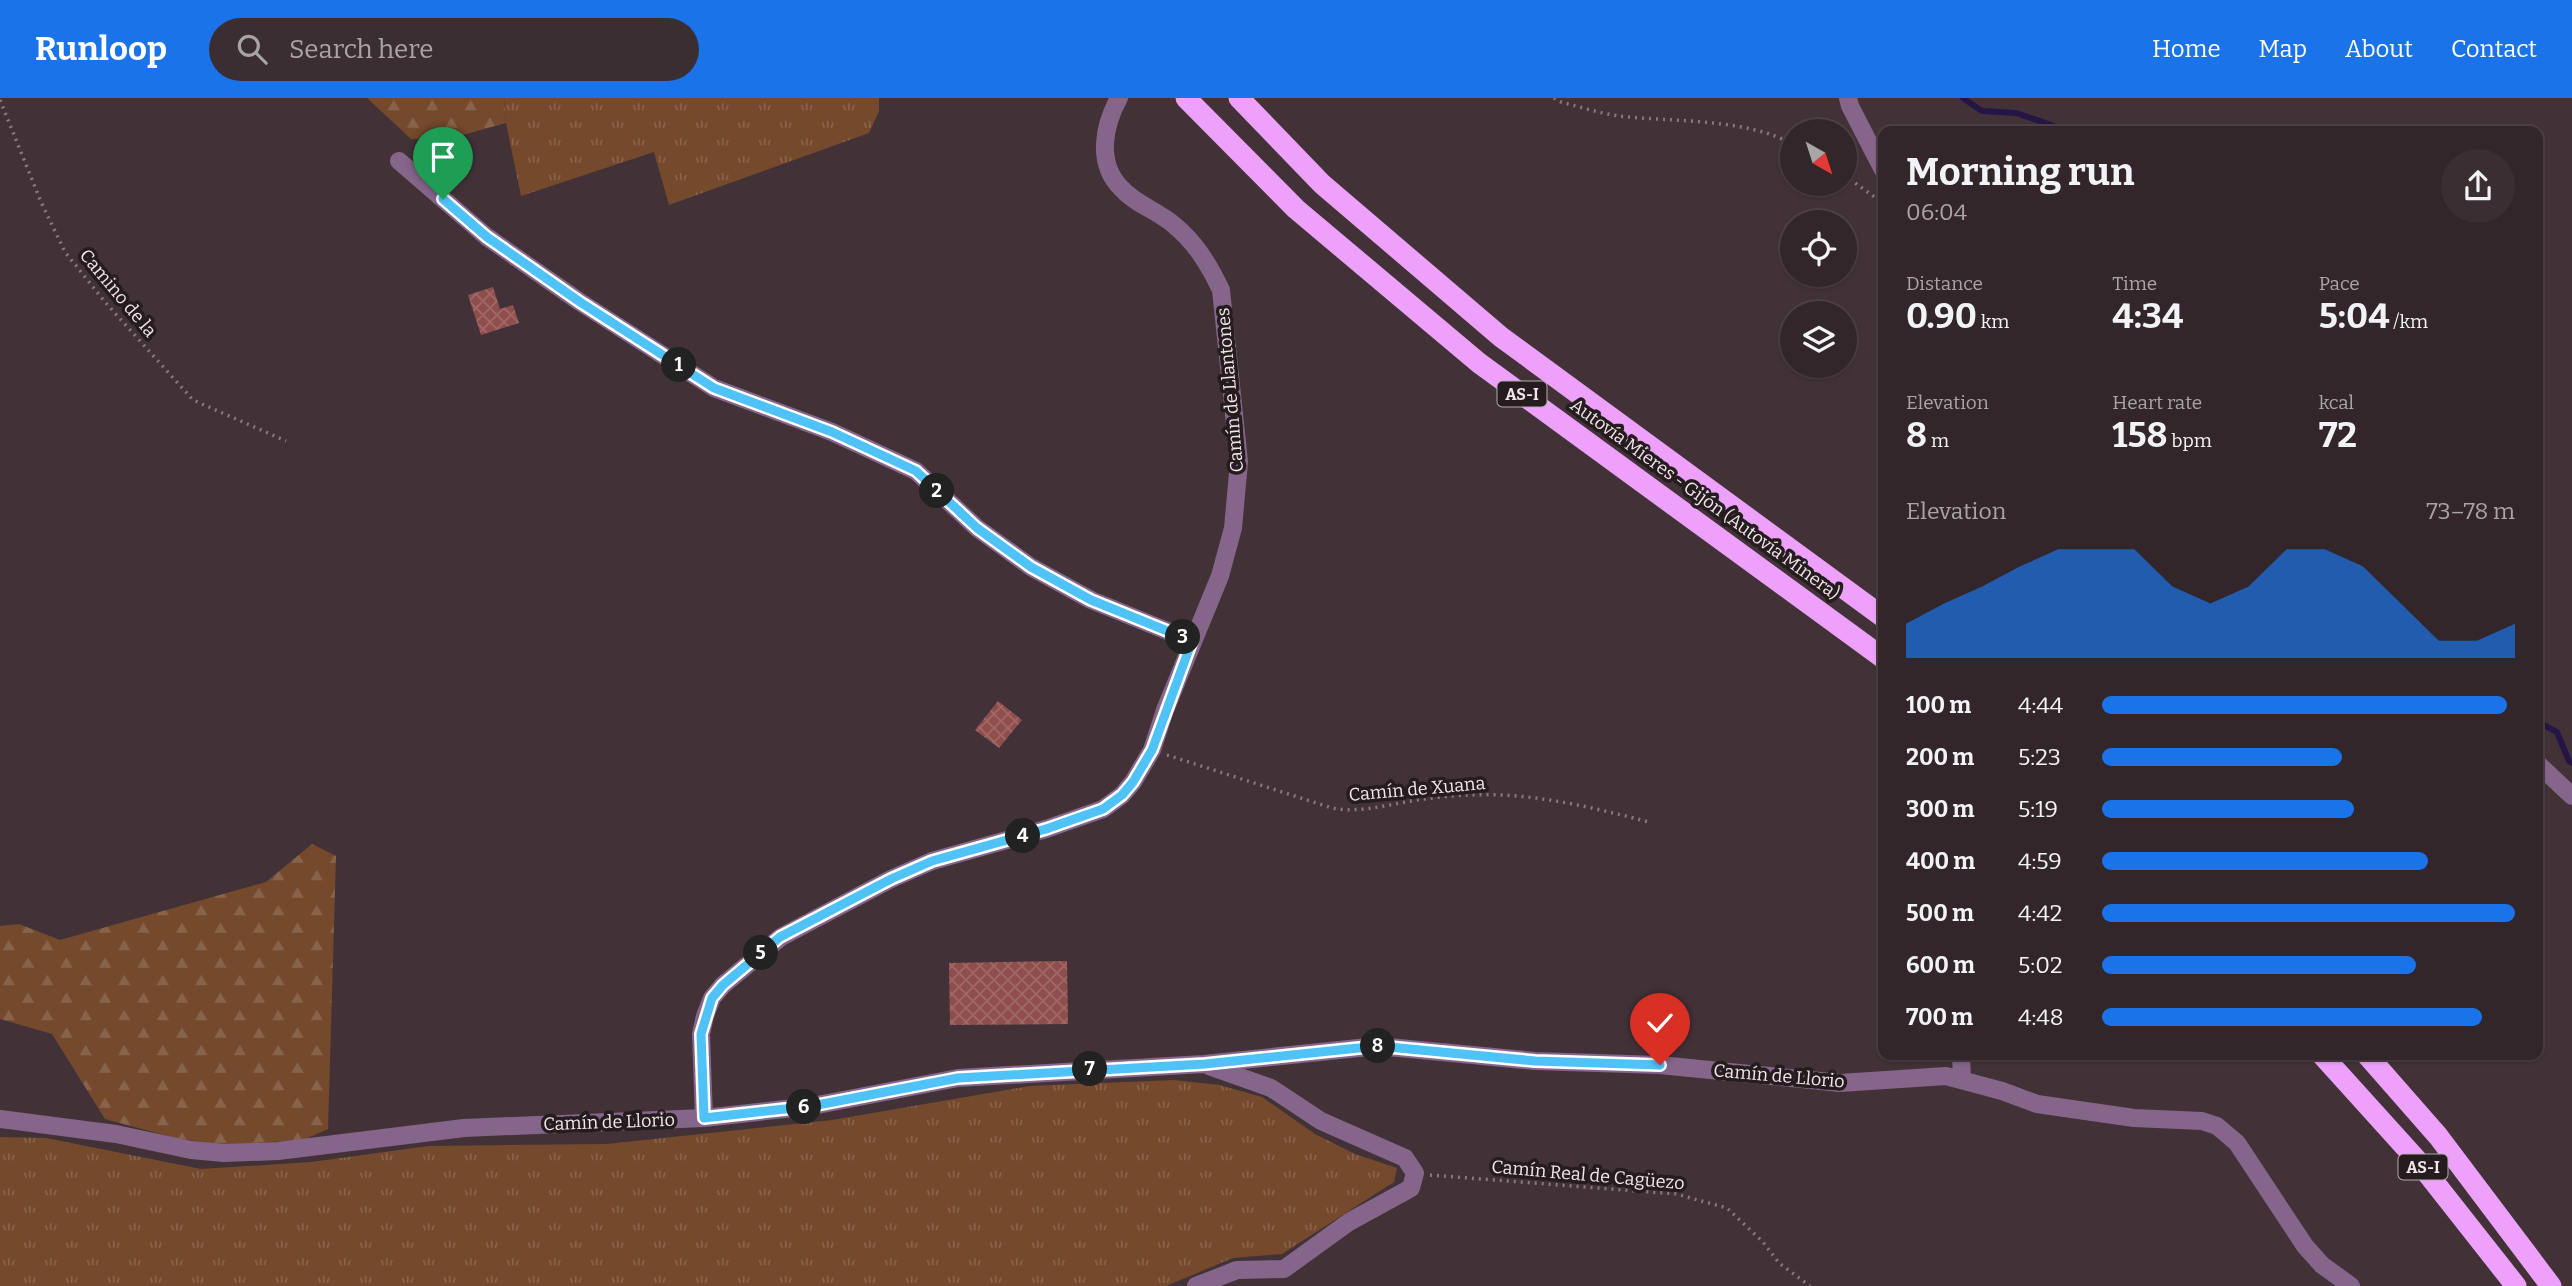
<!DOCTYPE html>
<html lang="en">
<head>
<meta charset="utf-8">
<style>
  :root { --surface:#32262a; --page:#3a2e32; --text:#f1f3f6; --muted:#a8a5a8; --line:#4d4347; --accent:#1a73e8 }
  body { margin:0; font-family:Bitter,serif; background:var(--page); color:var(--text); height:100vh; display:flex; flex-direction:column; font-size:26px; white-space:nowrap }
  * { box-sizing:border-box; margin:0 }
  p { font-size:23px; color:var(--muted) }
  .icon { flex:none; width:38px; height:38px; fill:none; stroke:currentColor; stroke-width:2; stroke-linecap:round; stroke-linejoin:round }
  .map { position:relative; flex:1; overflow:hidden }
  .side { position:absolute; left:1878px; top:28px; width:665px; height:934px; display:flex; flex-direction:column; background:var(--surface); border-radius:14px; box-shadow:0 2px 5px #0004,0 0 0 2px var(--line) }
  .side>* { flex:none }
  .needle { width:46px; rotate:141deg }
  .controls { position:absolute; left:1780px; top:21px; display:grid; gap:14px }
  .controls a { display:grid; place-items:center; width:77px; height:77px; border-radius:50%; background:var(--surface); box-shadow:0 2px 5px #0004,0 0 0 2px var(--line); font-size:35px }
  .pin { position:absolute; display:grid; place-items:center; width:60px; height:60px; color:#fff; margin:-72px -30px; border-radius:50% 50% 50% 0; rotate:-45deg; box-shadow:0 0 7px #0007 }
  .pin .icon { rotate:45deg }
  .km { position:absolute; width:35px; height:35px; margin:-18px; border-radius:50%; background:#222; color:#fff; font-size:19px; line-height:35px; text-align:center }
  .round { display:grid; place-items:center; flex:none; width:74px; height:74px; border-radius:37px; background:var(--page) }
  .summary { display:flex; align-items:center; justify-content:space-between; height:119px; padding:0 28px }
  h1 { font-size:38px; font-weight:700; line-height:52px }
  .metrics { display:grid; grid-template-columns:repeat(3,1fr); gap:10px; height:119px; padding:7px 28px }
  .metrics div { display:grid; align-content:center }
  .metrics b { font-size:35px; font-weight:700 }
  .metrics small { font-size:19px; font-weight:400 }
  .metrics p { font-size:19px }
  .chart { height:196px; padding:14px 28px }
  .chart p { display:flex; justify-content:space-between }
  .chart svg { width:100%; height:126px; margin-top:7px; fill:var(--accent); opacity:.7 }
  ul { padding:0 28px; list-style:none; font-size:23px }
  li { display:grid; grid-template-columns:112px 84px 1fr; align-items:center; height:52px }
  li i { height:18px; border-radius:9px; background:var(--accent) }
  header { display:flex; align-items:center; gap:42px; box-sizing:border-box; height:98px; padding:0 35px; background:var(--accent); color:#fff }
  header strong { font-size:33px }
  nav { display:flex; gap:38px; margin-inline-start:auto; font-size:24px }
  .search { width:490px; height:63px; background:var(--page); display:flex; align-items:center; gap:18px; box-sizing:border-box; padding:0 24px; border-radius:38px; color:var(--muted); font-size:26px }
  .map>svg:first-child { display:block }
</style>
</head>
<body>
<header>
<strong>Runloop</strong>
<div class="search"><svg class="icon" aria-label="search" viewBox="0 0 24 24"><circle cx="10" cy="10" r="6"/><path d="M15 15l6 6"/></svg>Search here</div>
<nav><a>Home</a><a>Map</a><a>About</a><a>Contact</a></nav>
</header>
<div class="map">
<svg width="2572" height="1188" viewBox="0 0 2572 1188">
  <defs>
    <pattern id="grass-tufts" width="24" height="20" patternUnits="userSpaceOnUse" patternTransform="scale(1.75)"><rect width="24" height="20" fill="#74492c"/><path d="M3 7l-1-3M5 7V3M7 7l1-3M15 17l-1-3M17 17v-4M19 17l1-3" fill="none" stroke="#88634b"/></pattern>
    <pattern id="forest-firs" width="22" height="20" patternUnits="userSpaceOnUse" patternTransform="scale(1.75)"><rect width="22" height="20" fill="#74492c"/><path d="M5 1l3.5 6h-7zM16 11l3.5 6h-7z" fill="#88634b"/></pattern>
    <pattern id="building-cross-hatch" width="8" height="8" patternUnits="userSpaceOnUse" patternTransform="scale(1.75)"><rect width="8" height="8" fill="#8f4e4c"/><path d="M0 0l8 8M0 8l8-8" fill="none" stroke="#9f6866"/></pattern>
  </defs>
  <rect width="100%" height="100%" fill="#423238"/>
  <path fill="url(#grass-tufts)" d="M504,0H879V13L869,35L669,107L654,54L521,98L506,25Z
    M1174,982L1219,987L1262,999L1315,1036L1355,1056L1397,1070L1394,1084L1282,1156L1233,1160L1166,1188H0V1039L46,1040L201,1071L311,1064L429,1048L607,1046L832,1022L1030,988Z"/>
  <path fill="url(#forest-firs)" d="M367,0H504L506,25L452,40L411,41Z
    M312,746L336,758L328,1031L303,1042L222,1047L175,1040L105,1021L52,936L0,921V828L19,826L60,842L266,784Z"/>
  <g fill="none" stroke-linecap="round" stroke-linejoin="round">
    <path stroke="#231647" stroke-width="6" d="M1963,0L1982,13L2016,15L2054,28L2060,33
      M2538,624L2557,634L2569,663L2572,665"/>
  </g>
  <path fill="url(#building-cross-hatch)" d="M493,189L500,211L513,207L519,225L481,237L468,197Z
    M998,603L1022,622L999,650L975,632Z
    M1067,863L1068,926L950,927L949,865Z"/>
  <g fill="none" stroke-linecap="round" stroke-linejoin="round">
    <path stroke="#877a7e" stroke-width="3.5" stroke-dasharray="2 5" stroke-linecap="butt" d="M1554,0L1561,4C1580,9 1599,15 1619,18C1671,24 1747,20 1792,46
      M0,2L41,104L65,154L105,204L193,302L286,343
      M1844,77L1883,105
      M1167,657L1332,710C1357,715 1381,708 1406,704C1426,700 1449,698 1470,697C1530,694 1591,709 1649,724
      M1430,1077L1676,1096L1727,1110L1763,1144L1779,1165L1810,1188"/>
    <path stroke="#85658a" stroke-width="18" d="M1848,0L1850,8L1883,72
      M399,63L487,139L580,204L714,290L832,334L916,373L977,430L1031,469L1091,502L1192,543
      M2538,666L2572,698
      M1961,957L1962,981
      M704,1020L701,936L705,918L712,900L723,887L781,839L891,781L932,763L1046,731L1103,711L1122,697L1133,684L1152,652L1165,612L1220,478L1233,430L1239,364L1221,192C1209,167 1196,145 1174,127C1158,113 1135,106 1121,90C1096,65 1104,27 1119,0
      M0,1021L116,1036L191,1052L224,1055L278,1053L464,1030L704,1020L812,1008L958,980L1204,966L1378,948L1535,963L1660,967L1840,985L1946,978L2002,993L2037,1006L2134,1020L2202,1023L2217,1028L2237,1045L2305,1148L2322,1167L2351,1188
      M1196,1188L1237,1172L1284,1171L1349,1124L1411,1090L1415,1075L1405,1060L1321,1023L1271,990L1209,968"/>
    <path stroke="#eea1fb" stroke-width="21" d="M1186,0L1296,111L1479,265L1883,560
      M1239,0L1322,86L1501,239L1883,519
      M2322,957L2416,1061L2516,1188
      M2367,957L2438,1038L2551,1188"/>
  </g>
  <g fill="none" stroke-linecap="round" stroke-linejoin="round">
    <g stroke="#fff" stroke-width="14">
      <path id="route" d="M443,101L487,139L580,204L714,290L832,334L916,373L977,430L1031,469L1091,502L1192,543L1152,652L1133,684L1122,697L1103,711L1046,731L932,763L891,781L780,839L723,887L712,900L701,936L704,1020L812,1008L958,980L1205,966L1378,948L1535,963L1660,967"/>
    </g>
    <use href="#route" stroke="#4fc3f7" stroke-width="9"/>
  </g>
  <g text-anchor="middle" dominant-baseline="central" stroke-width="7" stroke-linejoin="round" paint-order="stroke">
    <g fill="#241c1f" stroke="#b4aaad" stroke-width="2">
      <rect x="1497.5" y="283.5" width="49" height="25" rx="5"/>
      <rect x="2398.5" y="1056.5" width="49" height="25" rx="5"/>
    </g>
    <g font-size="16" font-weight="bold" fill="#f1e7ea">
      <text x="1522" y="296">AS-I</text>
      <text x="2423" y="1069">AS-I</text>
    </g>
    <g font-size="18" fill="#f1e7ea" stroke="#241c1f">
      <text transform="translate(118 195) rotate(50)">Camino de la</text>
      <text transform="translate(1230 292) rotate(-95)">Camín de Llantones</text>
      <text transform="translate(1705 401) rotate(36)">Autovía Mieres - Gijón (Autovía Minera)</text>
      <text transform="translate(1417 691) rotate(-5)">Camín de Xuana</text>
      <text transform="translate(1779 978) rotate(5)">Camín de Llorio</text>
      <text transform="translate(609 1024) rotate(-2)">Camín de Llorio</text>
      <text transform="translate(1588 1077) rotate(5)">Camín Real de Cagüezo</text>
    </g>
  </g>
</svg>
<div class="controls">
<a><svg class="needle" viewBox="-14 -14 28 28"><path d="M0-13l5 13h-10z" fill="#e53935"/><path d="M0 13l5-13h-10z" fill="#a8a5a8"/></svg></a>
<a><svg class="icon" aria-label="locate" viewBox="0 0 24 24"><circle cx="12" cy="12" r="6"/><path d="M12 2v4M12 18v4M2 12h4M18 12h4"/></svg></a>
<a><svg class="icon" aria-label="layers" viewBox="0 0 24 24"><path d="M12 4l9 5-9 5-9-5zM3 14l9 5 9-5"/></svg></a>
</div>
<div class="pin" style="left:443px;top:101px;background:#1e9e55"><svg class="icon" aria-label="arrive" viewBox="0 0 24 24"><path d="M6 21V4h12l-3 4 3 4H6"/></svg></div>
<div class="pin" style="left:1660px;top:967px;background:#d93025"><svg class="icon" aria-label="check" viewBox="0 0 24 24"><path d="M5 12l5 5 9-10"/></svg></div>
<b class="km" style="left:679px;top:267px">1</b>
<b class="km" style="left:937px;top:393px">2</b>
<b class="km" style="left:1183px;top:539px">3</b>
<b class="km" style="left:1023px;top:738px">4</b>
<b class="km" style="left:761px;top:855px">5</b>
<b class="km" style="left:804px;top:1009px">6</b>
<b class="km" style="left:1090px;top:971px">7</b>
<b class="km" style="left:1378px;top:948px">8</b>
<section class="side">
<div class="summary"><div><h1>Morning run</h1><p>06:04</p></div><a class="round"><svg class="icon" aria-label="share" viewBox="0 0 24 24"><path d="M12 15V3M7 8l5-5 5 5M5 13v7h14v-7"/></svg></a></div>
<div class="metrics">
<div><p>Distance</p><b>0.90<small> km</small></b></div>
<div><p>Time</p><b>4:34</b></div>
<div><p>Pace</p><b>5:04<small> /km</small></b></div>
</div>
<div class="metrics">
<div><p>Elevation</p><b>8<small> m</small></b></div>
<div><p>Heart rate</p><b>158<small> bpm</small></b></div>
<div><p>kcal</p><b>72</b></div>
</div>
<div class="chart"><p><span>Elevation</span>73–78 m</p>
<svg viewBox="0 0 160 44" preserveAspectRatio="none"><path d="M0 44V32L10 25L20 19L30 12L40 6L50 6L60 6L70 19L80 25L90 19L100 6L110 6L120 12L130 25L140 38L150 38L160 32V44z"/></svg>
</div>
<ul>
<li><b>100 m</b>4:44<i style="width:98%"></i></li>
<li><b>200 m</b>5:23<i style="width:58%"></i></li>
<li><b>300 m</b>5:19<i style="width:61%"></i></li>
<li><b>400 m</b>4:59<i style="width:79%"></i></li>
<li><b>500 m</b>4:42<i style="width:100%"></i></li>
<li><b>600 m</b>5:02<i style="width:76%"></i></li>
<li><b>700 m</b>4:48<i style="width:92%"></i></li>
</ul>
</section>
</div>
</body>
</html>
